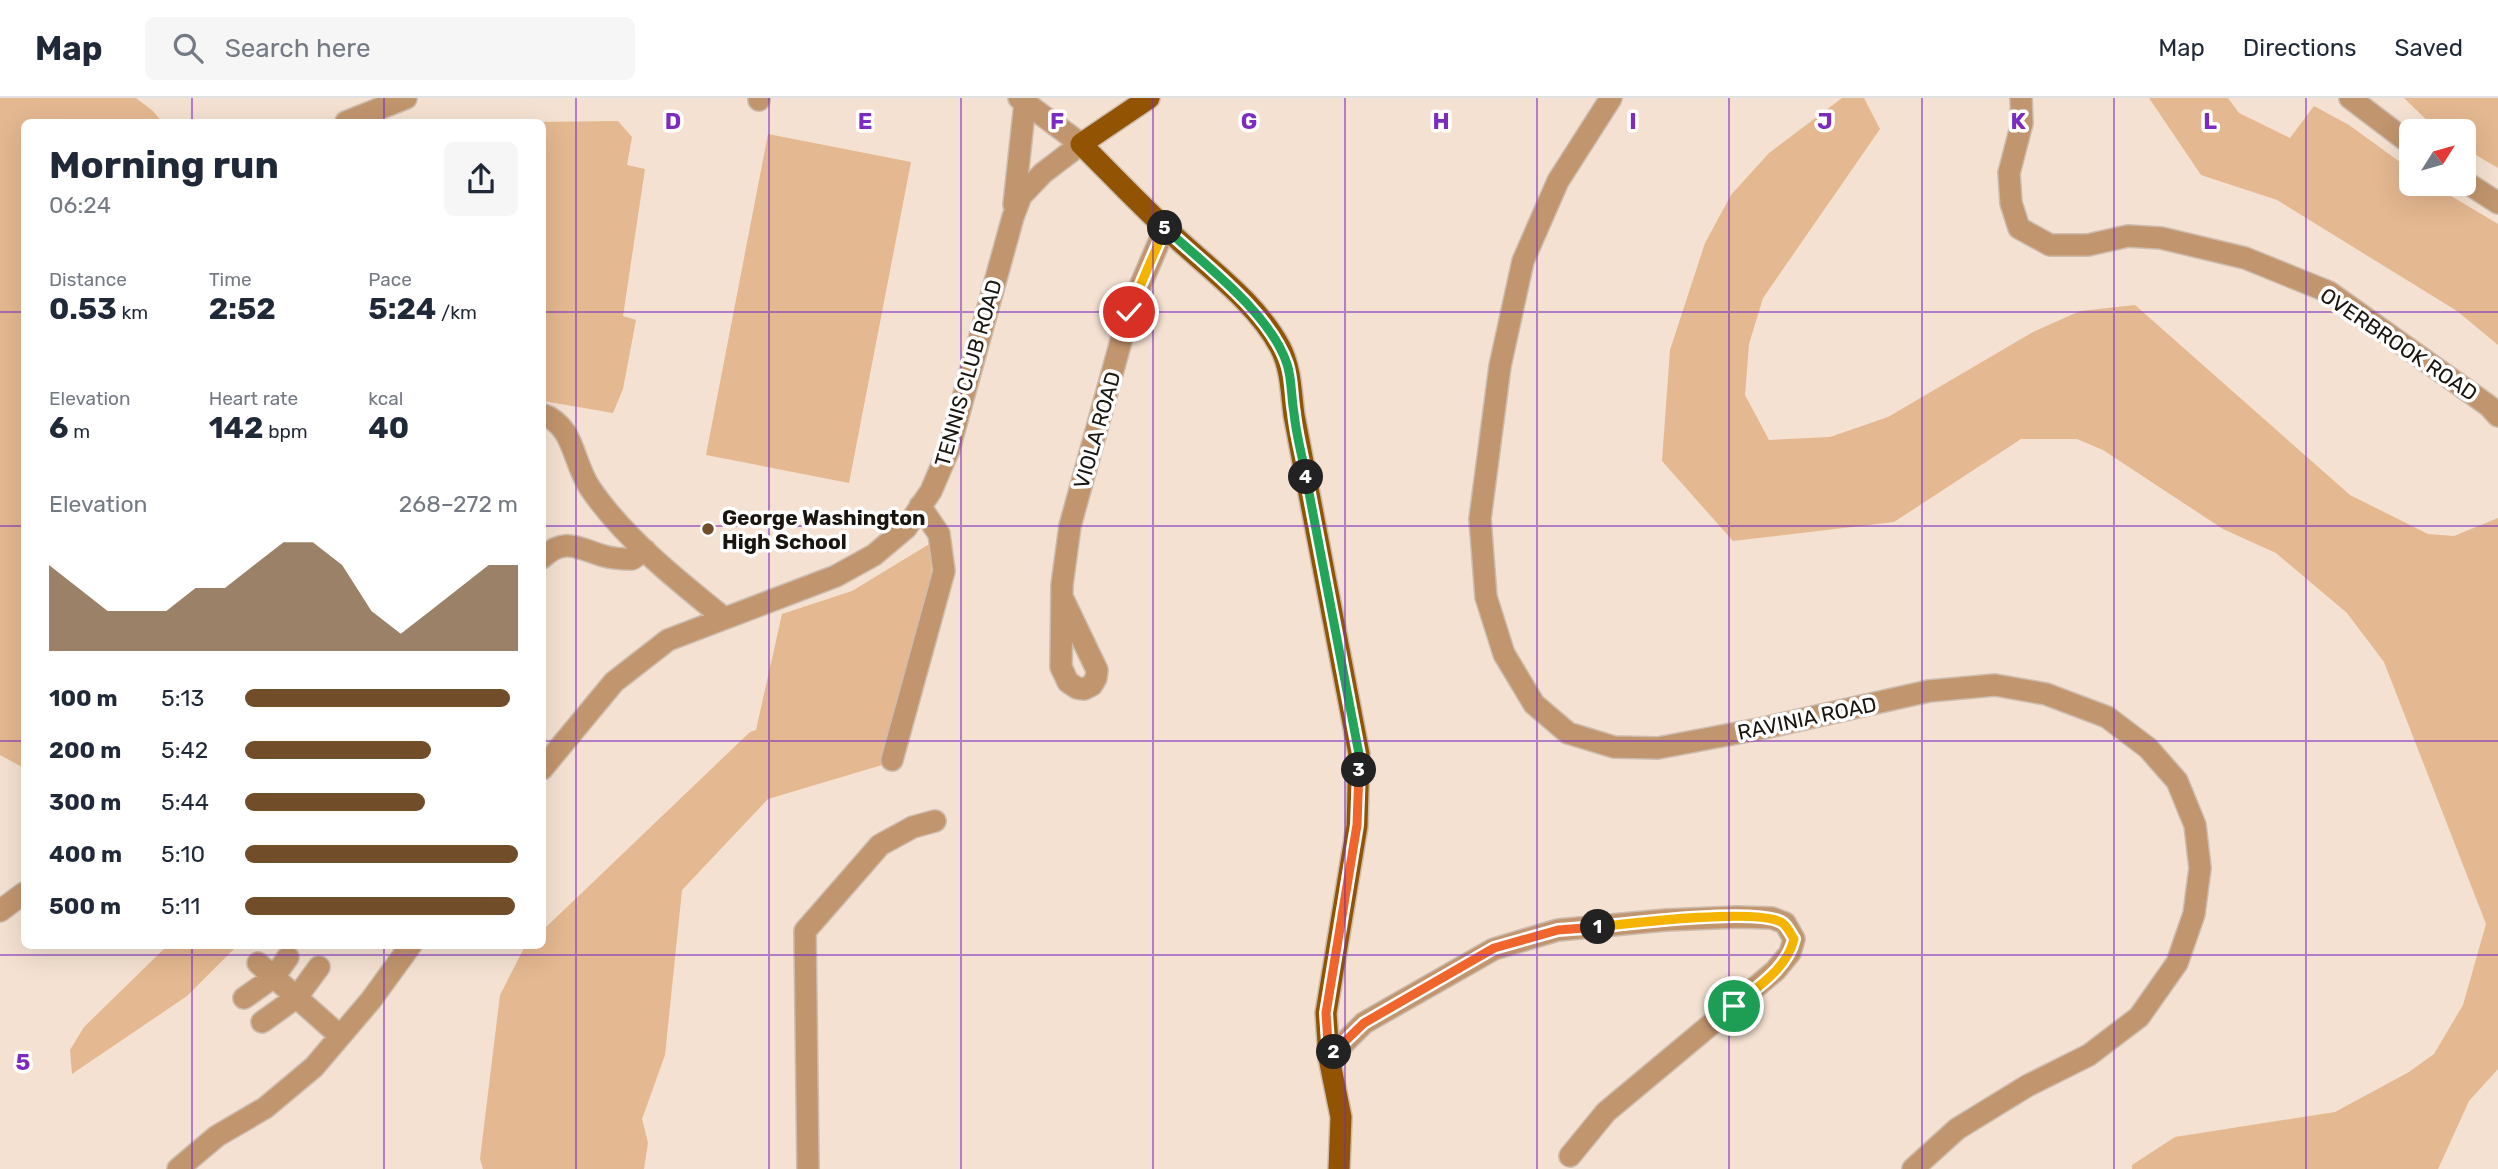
<!DOCTYPE html>
<html lang="en">
<head>
<meta charset="utf-8">
<style>
  :root { --surface:#fff; --page:#f6f6f7; --text:#1f2937; --muted:#747a83; --line:#e0e1e3; --accent:#724d29 }
  body { margin:0; font-family:Rubik,sans-serif; background:var(--page); color:var(--text); height:100vh; display:flex; flex-direction:column; font-size:26px; white-space:nowrap }
  * { box-sizing:border-box; margin:0 }
  p { font-size:23px; color:var(--muted) }
  .icon { flex:none; width:38px; height:38px; fill:none; stroke:currentColor; stroke-width:2; stroke-linecap:round; stroke-linejoin:round }
  .map { position:relative; flex:1; overflow:hidden }
  .side { position:absolute; left:21px; top:21px; width:525px; height:830px; display:flex; flex-direction:column; background:var(--surface); border-radius:10px; box-shadow:0 7px 28px #0002 }
  .side>* { flex:none }
  .needle { width:46px; rotate:53deg }
  .fabs { position:absolute; left:2399px; top:21px; display:grid; gap:14px }
  .fabs a { display:grid; place-items:center; width:77px; height:77px; border-radius:10px; background:var(--surface); box-shadow:0 7px 28px #0002; font-size:35px }
  .pin { position:absolute; display:grid; place-items:center; width:60px; height:60px; color:#fff; margin:-30px; border:4px solid #fff; border-radius:50%; box-shadow:0 2px 7px #0007 }
  .km { position:absolute; width:35px; height:35px; margin:-18px; border-radius:50%; background:#222; color:#fff; font-size:19px; line-height:35px; text-align:center }
  .round { display:grid; place-items:center; flex:none; width:74px; height:74px; border-radius:10px; background:var(--page) }
  .head { display:flex; align-items:center; justify-content:space-between; height:119px; padding:0 28px }
  h1 { font-size:38px; font-weight:700; line-height:52px }
  .stats { display:grid; grid-template-columns:repeat(3,1fr); gap:10px; height:119px; padding:7px 28px }
  .stats div { display:grid; align-content:center }
  .stats b { font-size:30px; font-weight:700 }
  .stats small { font-size:19px; font-weight:400 }
  .stats p { font-size:19px }
  .chart { height:196px; padding:14px 28px }
  .chart p { display:flex; justify-content:space-between }
  .chart svg { width:100%; height:126px; margin-top:7px; fill:var(--accent); opacity:.7 }
  ul { padding:0 28px; list-style:none; font-size:23px }
  li { display:grid; grid-template-columns:112px 84px 1fr; align-items:center; height:52px }
  li i { height:18px; border-radius:9px; background:var(--accent) }
  header { display:flex; align-items:center; gap:42px; box-sizing:border-box; height:98px; padding:0 35px; background:var(--surface); border-bottom:2px solid var(--line) }
  header strong { font-size:33px }
  nav { display:flex; gap:38px; margin-inline-start:auto; font-size:24px }
  .search { width:490px; height:63px; background:var(--page); display:flex; align-items:center; gap:18px; box-sizing:border-box; padding:0 24px; border-radius:10px; color:var(--muted); font-size:26px }
  .map>svg:first-child { display:block }
</style>
</head>
<body>
<header>
<strong>Map</strong>
<div class="search"><svg class="icon" aria-label="search" viewBox="0 0 24 24"><circle cx="10" cy="10" r="6"/><path d="M15 15l6 6"/></svg>Search here</div>
<nav><a>Map</a><a>Directions</a><a>Saved</a></nav>
</header>
<div class="map">
<svg width="2498" height="1071" viewBox="0 0 2498 1071">
  <rect width="100%" height="100%" fill="#f4e1d1"/>
  <path fill="#e4b890" d="M0,0H136L153,13L162,24H24V670L0,657Z
    M1842,0H1864L1880,31L1763,200L1749,246L1745,297L1769,342L1830,339L1888,319L2033,234L2080,213L2135,207L2350,397L2428,436L2454,438L2498,420V971L2469,1003L2438,1071H2132V1067L2175,1039L2335,1014L2409,974L2434,956L2463,907L2486,826L2384,564L2347,515L2276,455L2223,431L2103,352L2077,341H2021L1894,424L1733,443L1662,363L1670,252L1705,145L1731,97L1769,55Z
    M2149,0H2228L2239,15L2290,40L2314,8L2349,27L2411,72L2412,86H2431L2498,126V247L2457,213L2277,102L2201,77Z
    M2404,0H2498V70L2464,50V33H2438Z
    M618,23L632,39L627,67L645,71L623,218L636,222L623,291L613,315L543,303L542,24H536Z
    M768,36L911,64L849,385L706,357Z
    M931,445L932,484L882,667L768,701L682,792L665,957L642,1021L648,1045L644,1071H483L480,1061L500,897L524,850L527,847H542L543,832L750,634L756,632L782,516L852,493Z
    M168,847H238L187,898L72,976L70,952L84,929Z"/>
  <g fill="none" stroke-linecap="round" stroke-linejoin="round">
    <g stroke="#cdbcae" stroke-width="24">
      <path id="minor" d="M759,0V2
        M1611,0L1558,83L1523,163L1500,268L1480,421L1486,499L1504,556L1534,606L1568,635L1614,649L1658,650L1764,630L1929,593L1995,587L2046,596L2107,619L2148,650L2177,683L2195,727L2200,770L2194,816L2177,865L2139,919L2089,957L2027,988L1957,1031L1913,1071
        M2021,0L2022,25L2009,75L2011,105L2019,130L2050,147H2088L2128,138L2161,140L2245,160L2329,194L2489,308L2498,318
        M2350,0L2412,47
        M346,24L406,0
        M2464,83L2498,105
        M1014,107L1025,5
        M542,316C575,328 572,363 590,390C623,439 678,483 724,520
        M542,460C565,438 579,451 604,458C614,461 623,461 632,461L645,452
        M1062,499L1097,572L1096,580L1092,587L1084,591L1077,590L1068,584L1061,569L1062,487L1070,428L1129,214L1165,130
        M892,662L944,473L939,436L920,408
        M542,671L614,584L668,542L836,478L874,457L906,430L931,393L949,351L1013,119L1021,98L1043,75L1081,46L1019,0
        M0,813L24,795
        M258,865L340,938
        M244,900L274,879L288,859
        M262,924L297,899L319,869
        M1329,960L1364,925L1494,851L1558,832L1666,822L1737,819L1772,820L1785,825L1794,841L1790,855L1775,873L1606,1014L1570,1058
        M178,1071L217,1038L265,1010L314,969L371,902L411,847
        M808,1071L805,833L880,747L913,729L935,723"/>
    </g>
    <g stroke="#cdbcae" stroke-width="24">
      <path id="major" d="M1149,0L1081,46C1112,77 1141,108 1173,137C1209,171 1256,204 1280,249C1291,270 1291,294 1294,317L1359,656L1357,728L1326,915L1329,960L1341,1019L1339,1071"/>
    </g>
    <use href="#minor" stroke="#c1956d" stroke-width="21"/>
    <use href="#major" stroke="#925402" stroke-width="21"/>
  </g>
  <g fill="none" stroke-linecap="round" stroke-linejoin="round">
    <g stroke="#fff" stroke-width="14">
      <path id="split-1" d="M1598,829C1633,825 1754,810 1781,824C1787,827 1790,835 1794,841C1787,871 1757,889 1734,908"/>
    </g>
    <g stroke="#fff" stroke-width="14">
      <path id="split-2" d="M1334,954L1364,925L1494,850L1558,832L1598,829"/>
    </g>
    <g stroke="#fff" stroke-width="14">
      <path id="split-3" d="M1334,954L1329,960L1326,915L1357,727L1359,672"/>
    </g>
    <g stroke="#fff" stroke-width="14">
      <path id="split-4" d="M1306,379L1359,656V672"/>
    </g>
    <g stroke="#fff" stroke-width="14">
      <path id="split-5" d="M1165,130C1205,167 1270,215 1287,266C1292,281 1291,299 1294,315C1296,336 1302,357 1306,379"/>
    </g>
    <g stroke="#fff" stroke-width="14">
      <path id="split-6" d="M1129,214L1165,130"/>
    </g>
    <use href="#split-1" stroke="#f5b400" stroke-width="9"/>
    <use href="#split-2" stroke="#f0652b" stroke-width="9"/>
    <use href="#split-3" stroke="#f0652b" stroke-width="9"/>
    <use href="#split-4" stroke="#22a559" stroke-width="9"/>
    <use href="#split-5" stroke="#22a559" stroke-width="9"/>
    <use href="#split-6" stroke="#f5b400" stroke-width="9"/>
  </g>
  <path fill="none" stroke="#7b2cbf" stroke-width="2" stroke-opacity="0.55" d="M192,0V24M384,0V24M576,0V1071M769,0V1071M961,0V1071M1153,0V1071M1345,0V1071M1537,0V1071M1729,0V1071M1922,0V1071M2114,0V1071M2306,0V1071M0,214H24M542,214H2498M0,428H24M542,428H2498M0,643H24M542,643H2498M192,847V1071M384,847V1071M0,857H2498"/>
  <circle fill="#724d29" stroke="#fff" stroke-width="2.5" cx="708" cy="431" r="7"/>
  <g text-anchor="middle" dominant-baseline="central" stroke-width="7" stroke-linejoin="round" paint-order="stroke">
    <g font-size="21" fill="#1b150f" stroke="#fff">
      <text transform="translate(2399 246) rotate(34)">OVERBROOK ROAD</text>
      <text transform="translate(968 275) rotate(-74)">TENNIS CLUB ROAD</text>
      <text transform="translate(1097 332) rotate(-74)">VIOLA ROAD</text>
      <text transform="translate(1807 620) rotate(-12)">RAVINIA ROAD</text>
    </g>
    <g font-size="21" font-weight="bold" fill="#1b150f" stroke="#fff" text-anchor="start">
      <text x="722" y="419">George Washington<tspan x="722" dy="24">High School</tspan></text>
    </g>
  </g>
  <g font-size="23" text-anchor="middle" font-weight="bold" fill="#7b2cbf" stroke="#fff" stroke-width="7" stroke-linejoin="round" paint-order="stroke">
    <text x="673" y="31">D</text>
    <text x="865" y="31">E</text>
    <text x="1057" y="31">F</text>
    <text x="1249" y="31">G</text>
    <text x="1441" y="31">H</text>
    <text x="1633" y="31">I</text>
    <text x="1825" y="31">J</text>
    <text x="2018" y="31">K</text>
    <text x="2210" y="31">L</text>
    <text x="23" y="972">5</text>
  </g>
</svg>
<div class="fabs">
<a><svg class="needle" viewBox="-14 -14 28 28"><path d="M0-13l5 13h-10z" fill="#e53935"/><path d="M0 13l5-13h-10z" fill="#747a83"/></svg></a>
</div>
<div class="pin" style="left:1734px;top:908px;background:#1e9e55"><svg class="icon" aria-label="arrive" viewBox="0 0 24 24"><path d="M6 21V4h12l-3 4 3 4H6"/></svg></div>
<div class="pin" style="left:1129px;top:214px;background:#d93025"><svg class="icon" aria-label="check" viewBox="0 0 24 24"><path d="M5 12l5 5 9-10"/></svg></div>
<b class="km" style="left:1598px;top:829px">1</b>
<b class="km" style="left:1334px;top:954px">2</b>
<b class="km" style="left:1359px;top:672px">3</b>
<b class="km" style="left:1306px;top:379px">4</b>
<b class="km" style="left:1165px;top:130px">5</b>
<section class="side">
<div class="head"><div><h1>Morning run</h1><p>06:24</p></div><a class="round"><svg class="icon" aria-label="share" viewBox="0 0 24 24"><path d="M12 15V3M7 8l5-5 5 5M5 13v7h14v-7"/></svg></a></div>
<div class="stats">
<div><p>Distance</p><b>0.53<small> km</small></b></div>
<div><p>Time</p><b>2:52</b></div>
<div><p>Pace</p><b>5:24<small> /km</small></b></div>
</div>
<div class="stats">
<div><p>Elevation</p><b>6<small> m</small></b></div>
<div><p>Heart rate</p><b>142<small> bpm</small></b></div>
<div><p>kcal</p><b>40</b></div>
</div>
<div class="chart"><p><span>Elevation</span>268–272 m</p>
<svg viewBox="0 0 160 44" preserveAspectRatio="none"><path d="M0 44V14L10 22L20 30L30 30L40 30L50 22L60 22L70 14L80 6L90 6L100 14L110 30L120 38L130 30L140 22L150 14L160 14V44z"/></svg>
</div>
<ul>
<li><b>100 m</b>5:13<i style="width:97%"></i></li>
<li><b>200 m</b>5:42<i style="width:68%"></i></li>
<li><b>300 m</b>5:44<i style="width:66%"></i></li>
<li><b>400 m</b>5:10<i style="width:100%"></i></li>
<li><b>500 m</b>5:11<i style="width:99%"></i></li>
</ul>
</section>
</div>
</body>
</html>
